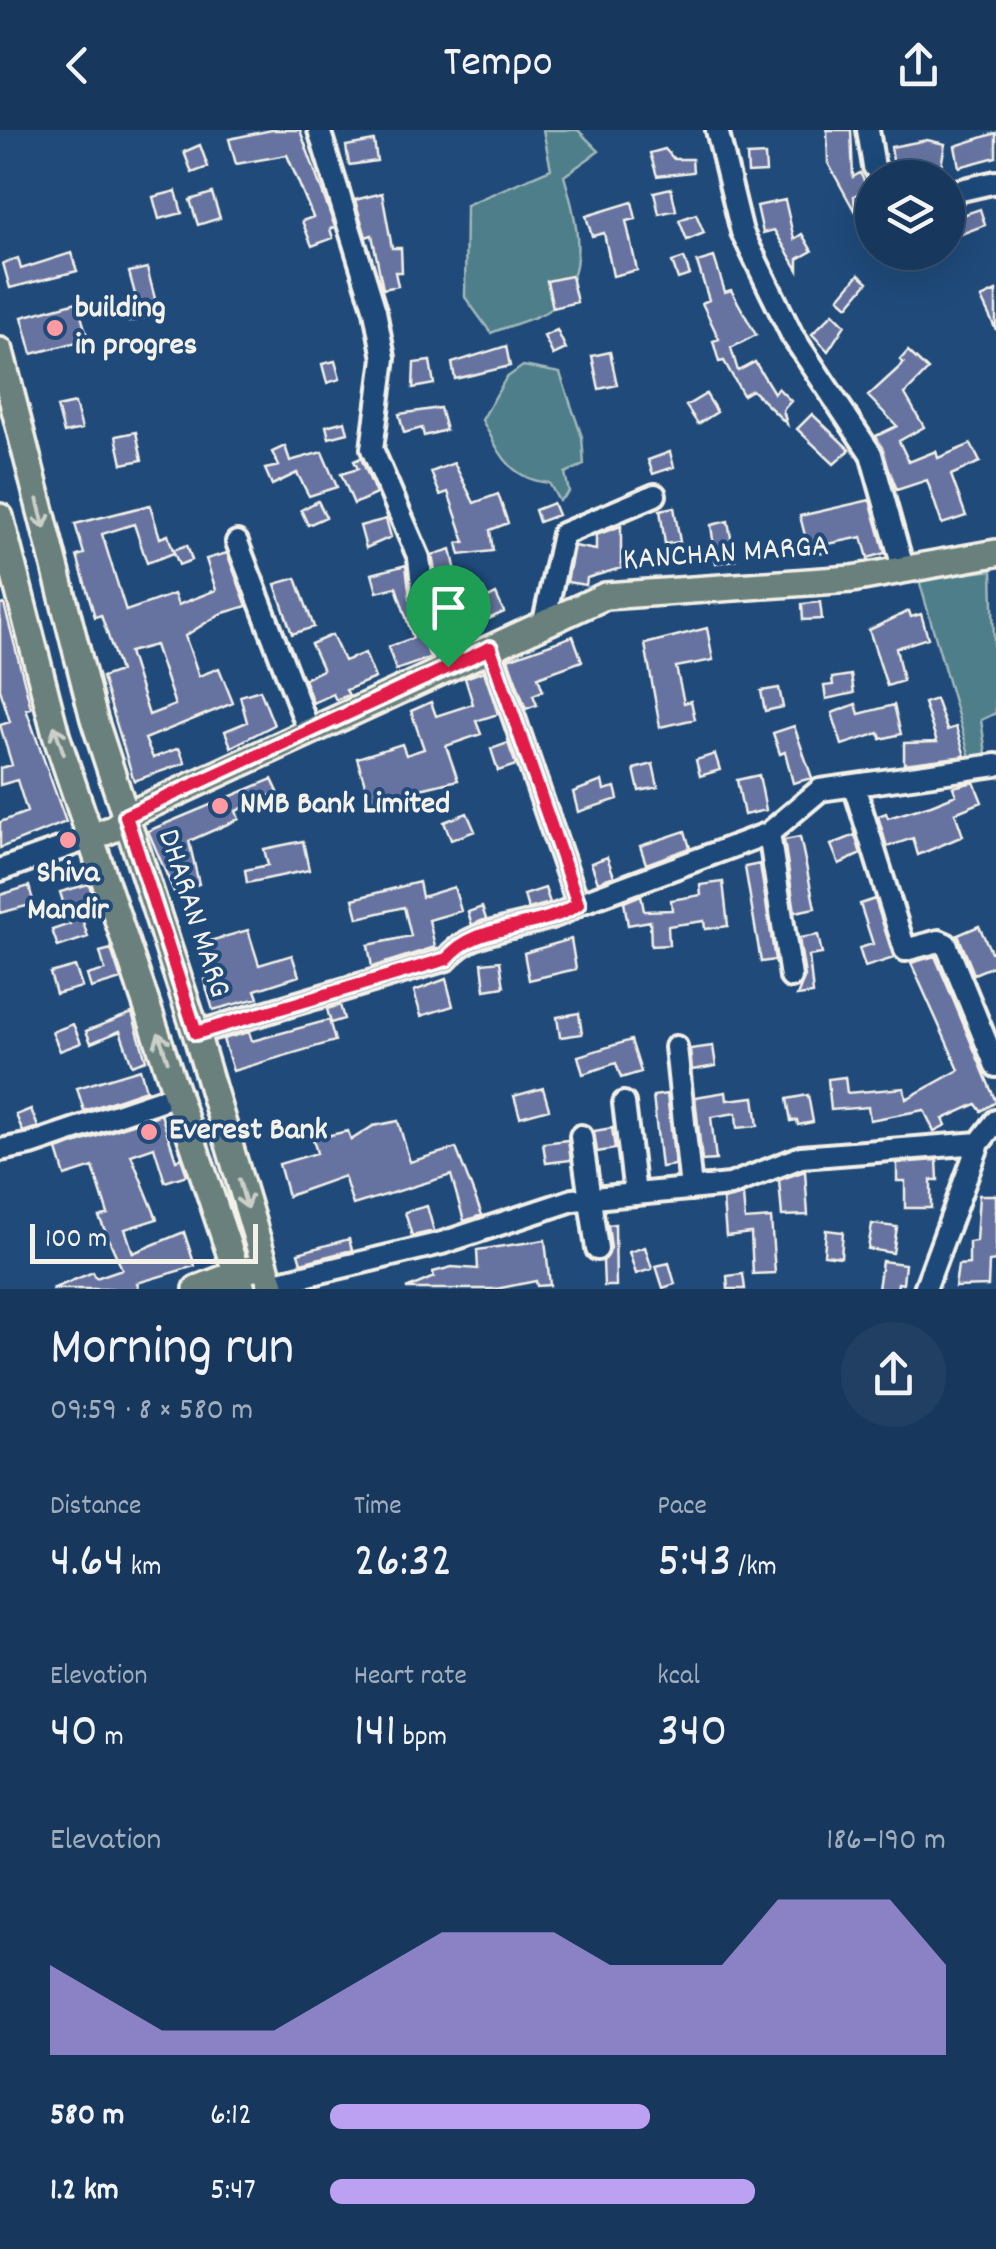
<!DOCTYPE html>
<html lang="en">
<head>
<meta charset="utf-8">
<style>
  :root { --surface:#17385c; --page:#203f62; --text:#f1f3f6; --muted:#9eacbb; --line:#365272; --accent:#bca0f2 }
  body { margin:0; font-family:Dekko,sans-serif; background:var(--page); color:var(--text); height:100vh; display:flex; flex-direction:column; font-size:38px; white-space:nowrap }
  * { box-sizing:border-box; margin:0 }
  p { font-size:32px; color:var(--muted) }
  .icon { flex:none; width:55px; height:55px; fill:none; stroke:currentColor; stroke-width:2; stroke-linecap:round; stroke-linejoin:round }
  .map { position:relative; height:1159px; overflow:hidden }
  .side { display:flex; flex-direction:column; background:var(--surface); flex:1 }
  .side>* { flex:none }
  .tools { position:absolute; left:855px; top:30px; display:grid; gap:20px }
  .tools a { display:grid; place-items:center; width:110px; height:110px; border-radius:50%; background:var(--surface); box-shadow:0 10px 40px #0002,0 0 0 2px var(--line); font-size:50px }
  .scale { position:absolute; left:30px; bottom:25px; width:228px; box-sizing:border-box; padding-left:10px; border:5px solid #f4f1e8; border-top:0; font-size:28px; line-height:35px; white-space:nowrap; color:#f4f1e8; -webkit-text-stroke:8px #1f4a7a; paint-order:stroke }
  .pin { position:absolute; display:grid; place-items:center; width:85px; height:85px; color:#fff; margin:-102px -42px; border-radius:50% 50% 50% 0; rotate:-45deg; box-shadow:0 0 10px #0007 }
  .pin .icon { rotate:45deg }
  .round { display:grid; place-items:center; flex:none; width:105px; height:105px; border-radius:52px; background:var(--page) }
  .summary { display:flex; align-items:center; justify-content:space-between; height:170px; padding:0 50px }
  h1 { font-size:55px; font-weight:600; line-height:75px }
  .stats { display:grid; grid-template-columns:repeat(3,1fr); gap:15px; height:170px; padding:10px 50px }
  .stats div { display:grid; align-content:center }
  .stats b { font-size:50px; font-weight:600 }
  .stats small { font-size:28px; font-weight:400 }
  .stats p { font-size:28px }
  .chart { height:280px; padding:20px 50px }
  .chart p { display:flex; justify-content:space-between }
  .chart svg { width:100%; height:180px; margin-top:10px; fill:var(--accent); opacity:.7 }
  ul { padding:0 50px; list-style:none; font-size:32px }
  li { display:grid; grid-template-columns:160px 120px 1fr; align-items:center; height:75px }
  li i { height:25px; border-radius:12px; background:var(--accent) }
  header { display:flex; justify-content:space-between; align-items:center; height:130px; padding:0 50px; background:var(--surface); font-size:45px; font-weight:600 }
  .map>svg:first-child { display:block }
</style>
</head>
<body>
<header><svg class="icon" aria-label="back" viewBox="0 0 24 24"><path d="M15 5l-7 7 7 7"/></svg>Tempo<svg class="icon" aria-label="share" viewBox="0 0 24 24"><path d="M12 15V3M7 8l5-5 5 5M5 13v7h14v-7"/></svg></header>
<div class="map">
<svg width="996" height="1159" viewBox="0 0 996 1159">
  <rect width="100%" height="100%" fill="#1f4a7a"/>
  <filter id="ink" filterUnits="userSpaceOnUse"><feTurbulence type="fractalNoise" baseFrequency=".01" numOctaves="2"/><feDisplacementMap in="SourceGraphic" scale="20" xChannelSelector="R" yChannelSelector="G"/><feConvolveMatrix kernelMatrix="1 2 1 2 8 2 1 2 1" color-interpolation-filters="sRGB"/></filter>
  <g filter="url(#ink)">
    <path fill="#4e7e89" stroke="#a1b8b8" stroke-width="2.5" d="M543,0H578L599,21L564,46C576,86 590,140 557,174C543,188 509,195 491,203L465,167L466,75L551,39Z
      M523,236L560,243L582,307L584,335L565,343L569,362L559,371L549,353C509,349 500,323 482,290L506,248Z
      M992,440L996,583L981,590L987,630L971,631L919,450Z"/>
    <path fill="#6673a0" stroke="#f4f1e8" stroke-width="2.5" fill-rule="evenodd" d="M272,0H300L335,97L330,99L333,108L312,116L302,91L313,87L287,25L236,34L229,9Z
      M827,0H851L853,47L860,43L868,58L854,66L855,82L828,33Z
      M996,3V27L959,37L955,16Z
      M927,10L945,14L940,42L922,39L923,34L894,37L891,17Z
      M374,11L377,31L349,35L346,16Z
      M200,15L208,37L192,43L184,22Z
      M665,19L674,29H692L693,42L657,46L650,23Z
      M765,25L766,42L748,43L747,26Z
      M671,58L676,80L659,84L654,62Z
      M176,61L182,83L159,89L153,67Z
      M212,63L220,88L198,95L190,70Z
      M382,63L392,118H401L402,142H395L398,156L383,159L372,105L366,107L355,70Z
      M785,70L794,109L802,104L812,121L798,129V140L774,100L763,103L757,76Z
      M632,72L636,89L626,91L637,140L613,146L604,103L592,106L586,86Z
      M980,79L985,95L948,109V90Z
      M696,84L704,103L687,110L679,90Z
      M71,123L77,141L10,158L3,133L18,128L21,139Z
      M714,127L725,162L731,160L756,205L731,218L738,241L755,232L774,263L778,258L791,271L783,280L787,294L752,260L743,265L724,231L719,232L713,211L719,209L702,173L709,170L697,132Z
      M684,128L690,145L678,149L672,132Z
      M147,138L159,184L129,192L124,171L136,168L129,142Z
      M859,144L868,152L848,176L839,168Z
      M571,146L577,172L553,178L547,151Z
      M996,161V200L981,168Z
      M77,172L88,209L32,224L22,187Z
      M833,183L845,195L828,221L812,204Z
      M557,200L566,219L553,225L544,206Z
      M506,216L510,236L455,249L452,233Z
      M908,221L928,240L905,264L924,297L899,311L909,332L936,321L938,328L971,314L980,332L951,345L966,386L942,394L927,350L897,360L876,306L897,296L868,266L904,233L900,230Z
      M610,222L617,255L599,259L592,226Z
      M335,231L340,249L327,253L322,234Z
      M430,231L434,254L413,258L414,233Z
      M706,264L717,282L698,294L686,276Z
      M75,273L82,299L64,303L57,277Z
      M440,278L446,300L424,306L422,298L404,303L399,284Z
      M812,284L850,320L834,334L797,299Z
      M345,291L348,303L329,308L326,296Z
      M136,302L142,330L122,334L116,306Z
      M285,316L290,331L322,322L337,357L309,366L297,343L272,355L265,339L279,336L272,322Z
      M670,322L674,337L653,344L648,330Z
      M361,328L376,364L354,374L341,344L358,339L354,331Z
      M454,333L474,373L498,364L508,393L490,400L493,421L460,425L457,413L465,412L448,362L440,365L431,342Z
      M870,370L885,423L868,428L862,407L828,414L829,422L810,425L800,386Z
      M318,371L326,387L308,395L301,380Z
      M553,373L558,385L539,392L535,380Z
      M150,375L160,408L168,405L174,423L147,433L134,394L102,404L126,481L174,464L178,475L216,460L206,429L227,423L247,476L220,484L185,506L199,546L219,538L233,573L145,609L153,628L179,618L185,633L134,651L102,547L120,541L101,485L95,487L77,426L84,424L75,394ZM155,515L175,575L149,585L129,522Z
      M674,377L680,412L665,414L660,380Z
      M386,389L391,407L366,418L360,396Z
      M728,391L735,430L716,433L711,395Z
      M621,396V438L587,448L586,455L567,452L574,416L596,420V405Z
      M187,415L192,430L179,435L173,420Z
      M451,419L462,469L483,459L488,468L496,464L504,482L484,491L478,477L455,487L452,478L443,481L432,425Z
      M406,435L410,468L430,528L396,540L388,517L413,508L396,457L377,462L372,444Z
      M296,448L314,497L292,504L275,454Z
      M820,472L822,489L803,490L802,474Z
      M4,474L31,578L26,579L66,692L0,718V692L27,682L17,650L0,655V638L12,635L0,595L10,592L0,559V475Z
      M909,481L911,487L921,484L928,508L896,518L903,551L887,556L869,500Z
      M707,498L713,530L676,537L684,573L691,571L695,589L660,597L645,514Z
      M332,505L344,531L365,523L375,548L346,560L349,565L336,570L333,564L313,573L304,549L323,540L311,514Z
      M573,506L582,531L538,547L543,561L533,565L537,575L526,579L508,529Z
      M484,541L498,584L476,591L481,604L446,616L458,650L370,671L357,628L402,614L406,625L424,619L411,581L431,572L436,586L473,574L465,548Z
      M851,545L854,563L826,569L824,556L833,555L832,548Z
      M779,558L783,577L765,581L761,561Z
      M260,560L274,595L231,617L225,601L247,592L240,566Z
      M936,569L947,600L956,597L965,626L904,634V613L937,612L924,573Z
      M856,574L859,584L894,575L901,604L881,609L879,603L842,615L832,583Z
      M794,596L812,648L793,653L785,622L780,624L773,603Z
      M508,613L516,635L498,641L491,619Z
      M715,624L720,640L700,646L696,630Z
      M653,634L658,657L639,661L634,639Z
      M759,645L766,680L744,685L737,650Z
      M272,649L278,662L236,681L239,689L189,711L199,754L174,762L148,701Z
      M602,651L604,660L615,657L618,669L578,682L573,662Z
      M974,652L982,672L955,683L963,706L918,725L913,708L887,717L878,686L886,683L888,688L931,675L956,665L953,657Z
      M467,683L475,701L451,710L444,692Z
      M685,701L690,718L646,734L640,716Z
      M855,705L861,724L839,734L831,715Z
      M800,707L815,778L795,782L784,710Z
      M303,711L309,740L247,753L245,740L268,735L264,719Z
      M607,727L614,746L598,752L591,733Z
      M760,734L775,830L761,832L745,737Z
      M419,752L422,767L454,757L461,781L429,790L435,817L372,837L368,815L411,806L404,777L358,788L353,769Z
      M723,752L728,796L705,799L704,791L668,796L669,815L651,816L650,791L628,795L624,772L641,765L644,781L672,780L671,770L701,765L700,755Z
      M89,754L97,778L80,783L88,807L58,817L52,800L70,794L60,762Z
      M29,756L34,774L0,783V765Z
      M545,758L550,773L528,779L524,765Z
      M875,769L894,828L865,837L859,818L873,814L860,774Z
      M482,777L486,789L472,795L468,782Z
      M979,796L991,822L996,820V835L974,844L958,805Z
      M248,800L259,835L292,825L299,846L255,860L258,868L213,880L204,850L216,846L206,812Z
      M818,805L822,824L809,826L813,864L797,866L805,846L799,808Z
      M571,809L576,839L529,850L524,823Z
      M111,819L121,849L91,858L87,845L105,840L100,822Z
      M935,826L996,972L981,981L976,974L943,989L946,995L934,1001L924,980L870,990L868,977L831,980L828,949L845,947L847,963L904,958L906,969L959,940L911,833Z
      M500,831L504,857L485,860L482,833Z
      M75,836L82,857L56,864L50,843Z
      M446,849L453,876L421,886L414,861Z
      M340,875L344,889L331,893L327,879Z
      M132,883L146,930L132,935L120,901L91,913L86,901Z
      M579,883L582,904L560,907L557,887Z
      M329,890L335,911L233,941L223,909L249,902L252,911Z
      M73,894L81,913L60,921L52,902Z
      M631,910L641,942L621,948L616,933L583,944L578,926Z
      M713,916L716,936L692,940L690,919Z
      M140,939L146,960L84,981L77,958Z
      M543,958L549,979L520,987L514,966Z
      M726,962L727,970L754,967L758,996L737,998L736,983L711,987L716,1030L702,1031L695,967Z
      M667,964L675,1035L661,1037L653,966Z
      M808,965L813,992L798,995L797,990L791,991L787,969Z
      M31,979L38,997L23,1002L16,985Z
      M161,984L176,1030L181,1028L187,1045L165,1052L154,1017L131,1025L157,1089L125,1099L133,1123L184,1102L195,1136L137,1153L139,1159H52L93,1142L96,1148L122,1139L99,1087L108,1084L93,1037L65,1046L57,1020Z
      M398,991L410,1032L456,1018L482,1085L464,1091L451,1045L353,1075L344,1046L288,1066L279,1034L317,1023L313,1009L348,1001L351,1010L373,996Z
      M612,998L615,1019L597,1022L594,1001Z
      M568,1010L571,1030L546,1033L543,1013Z
      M937,1030L938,1050H931V1078H905V1051H897V1033Z
      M805,1041L808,1085L782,1086L779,1050Z
      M743,1065L745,1090L771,1088L775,1143L753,1144L751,1103L726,1106L723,1070Z
      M979,1065H996V1131L989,1132L988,1156L955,1157L958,1135L969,1134V1112L976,1111Z
      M427,1076L434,1101L412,1106L405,1082Z
      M615,1094L616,1156H604L603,1131L611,1118L608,1095Z
      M872,1094L897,1097L893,1123L868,1119Z
      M826,1100L843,1102L841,1127L824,1125Z
      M349,1109L352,1120L301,1133L298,1123Z
      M545,1110L550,1155L537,1156L536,1151L496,1159H406L434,1147L433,1142L452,1137L478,1139L477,1120Z
      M645,1117L652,1139L636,1144L629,1122Z
      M882,1131L905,1134L903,1154L898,1153L897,1159H878Z
      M669,1133L675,1154L663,1158L656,1136Z
      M743,1144L745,1159H728L727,1146Z"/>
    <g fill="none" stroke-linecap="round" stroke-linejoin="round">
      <g stroke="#f4f1e8" stroke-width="28">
        <path id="minor" d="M319,0L375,181L384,228L372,319L419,428L423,464L448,537
          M717,0L742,102L792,205L871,324L904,441
          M868,0L874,37L885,48
          M948,63L996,52
          M237,412L309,601
          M544,492L563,404L655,365
          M854,656L905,820L939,811L946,814L996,936
          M769,703L791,847
          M0,740L93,707
          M578,774L769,703L820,660L996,635
          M196,903L447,829C474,792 540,801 578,774L490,518
          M676,917L691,1059
          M624,973L635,1064
          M581,1006L597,1119
          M0,1020L31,1014L179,964
          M271,1154L442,1113L573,1070L730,1055L801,1027L979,1013
          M925,1159L979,1013L996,991"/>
      </g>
      <g stroke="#f4f1e8" stroke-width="32">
        <path id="major" d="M0,221L94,589L196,903L272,1159
          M0,387L56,605L242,1159
          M93,707L115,698L126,686L605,466L852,449L996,423
          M197,1159L250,1139"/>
      </g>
      <use href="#minor" stroke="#1f4a7a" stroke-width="20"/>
      <use href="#major" stroke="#6a807c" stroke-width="25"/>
    </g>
    <defs><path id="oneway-shaft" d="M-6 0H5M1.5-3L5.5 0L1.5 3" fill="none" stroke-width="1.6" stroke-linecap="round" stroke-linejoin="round" transform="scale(2.5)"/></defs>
    <g stroke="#cbcfc8">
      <use href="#oneway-shaft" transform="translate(41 384) rotate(76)"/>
      <use href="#oneway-shaft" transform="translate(59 610) rotate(-109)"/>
      <use href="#oneway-shaft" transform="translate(163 917) rotate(-108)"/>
      <use href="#oneway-shaft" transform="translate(243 1064) rotate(74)"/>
    </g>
  </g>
  <g fill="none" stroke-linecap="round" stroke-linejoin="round" filter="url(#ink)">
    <g stroke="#fff" stroke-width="20">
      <path id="route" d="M490,518L578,774C540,801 474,792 447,829L196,903L126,686Z"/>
    </g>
    <use href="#route" stroke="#e11d48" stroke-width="12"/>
  </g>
  <g fill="#ff9aa2" stroke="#1f4a7a" stroke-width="4">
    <circle cx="55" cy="198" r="10"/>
    <circle cx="220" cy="676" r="10"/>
    <circle cx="68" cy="710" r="10"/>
    <circle cx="149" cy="1002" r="10"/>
  </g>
  <g text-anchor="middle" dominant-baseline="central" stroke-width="8" stroke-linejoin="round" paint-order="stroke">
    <g font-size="32" font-weight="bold" fill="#f4f1e8" stroke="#1f4a7a" text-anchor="start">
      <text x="75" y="180">building<tspan x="75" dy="37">in progres</tspan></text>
      <text x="240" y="676">NMB Bank Limited</text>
      <text x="68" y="745" text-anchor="middle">Shiva<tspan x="68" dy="37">Mandir</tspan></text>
      <text x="169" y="1002">Everest Bank</text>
    </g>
    <g font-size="32" fill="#f4f1e8" stroke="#1f4a7a">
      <text transform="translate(726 425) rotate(-4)">KANCHAN MARGA</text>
      <text transform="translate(192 784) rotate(72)">DHARAN MARG</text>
    </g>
  </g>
</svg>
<div class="tools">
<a><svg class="icon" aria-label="layers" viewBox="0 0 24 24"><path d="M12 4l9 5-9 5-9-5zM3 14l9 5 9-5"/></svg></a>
</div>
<div class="scale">100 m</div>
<div class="pin" style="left:448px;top:537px;background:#1e9e55"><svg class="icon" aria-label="arrive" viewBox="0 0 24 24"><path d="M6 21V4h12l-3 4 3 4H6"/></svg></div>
</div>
<section class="side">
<div class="summary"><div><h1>Morning run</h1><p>09:59 · 8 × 580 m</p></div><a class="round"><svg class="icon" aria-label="share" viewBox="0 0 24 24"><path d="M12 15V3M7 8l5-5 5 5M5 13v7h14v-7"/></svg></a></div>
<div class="stats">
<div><p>Distance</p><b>4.64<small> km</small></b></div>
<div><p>Time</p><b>26:32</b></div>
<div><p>Pace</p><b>5:43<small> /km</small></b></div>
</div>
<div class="stats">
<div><p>Elevation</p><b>40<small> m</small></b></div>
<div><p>Heart rate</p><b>141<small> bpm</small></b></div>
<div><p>kcal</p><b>340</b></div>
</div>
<div class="chart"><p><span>Elevation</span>186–190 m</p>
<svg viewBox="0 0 160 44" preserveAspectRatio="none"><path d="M0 44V22L10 30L20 38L30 38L40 38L50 30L60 22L70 14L80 14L90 14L100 22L110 22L120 22L130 6L140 6L150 6L160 22V44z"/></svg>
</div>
<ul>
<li><b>580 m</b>6:12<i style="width:52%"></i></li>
<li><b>1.2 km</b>5:47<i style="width:69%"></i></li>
</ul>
</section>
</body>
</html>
